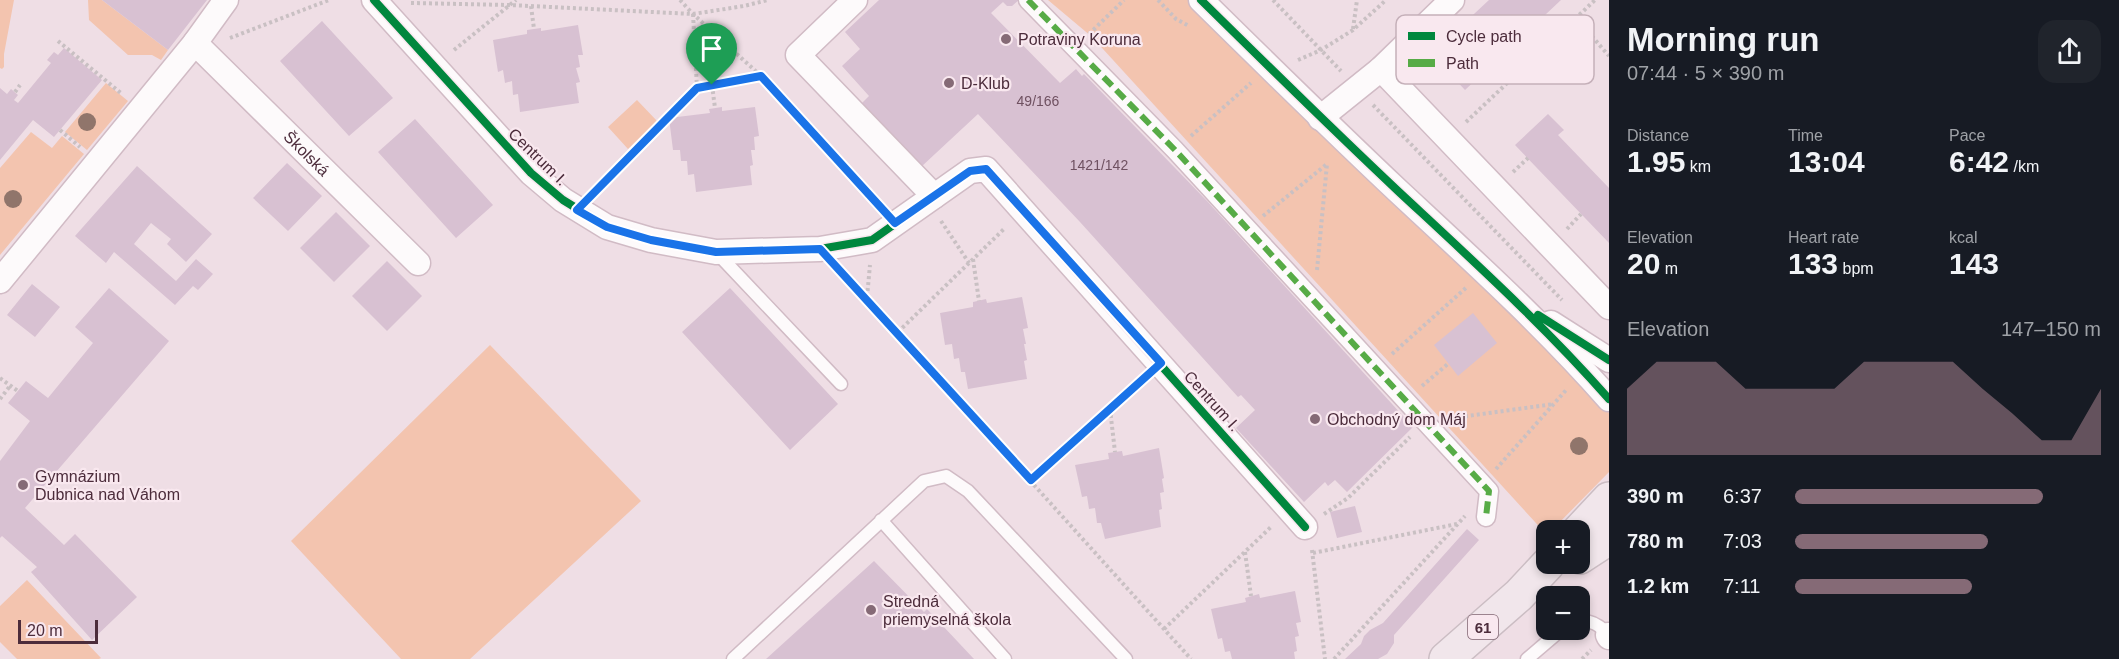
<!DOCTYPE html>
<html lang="en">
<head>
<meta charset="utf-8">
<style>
  :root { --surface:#171b24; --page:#20242c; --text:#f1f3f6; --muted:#9ea1a6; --accent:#856a76 }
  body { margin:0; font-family:Helvetica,sans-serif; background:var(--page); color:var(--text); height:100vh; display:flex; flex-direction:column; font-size:22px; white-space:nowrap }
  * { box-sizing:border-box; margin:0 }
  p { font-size:20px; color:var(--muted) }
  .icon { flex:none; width:33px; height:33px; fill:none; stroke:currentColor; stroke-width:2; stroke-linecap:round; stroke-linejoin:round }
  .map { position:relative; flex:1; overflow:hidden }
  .details { display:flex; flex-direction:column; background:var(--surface); width:510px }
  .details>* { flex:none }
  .controls { position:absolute; left:1536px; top:520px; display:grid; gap:12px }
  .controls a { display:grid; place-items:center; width:54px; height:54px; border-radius:12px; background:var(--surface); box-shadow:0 3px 9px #0003; font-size:30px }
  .scale { position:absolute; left:18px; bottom:15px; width:80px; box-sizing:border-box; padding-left:6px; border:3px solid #4c2c3b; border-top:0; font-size:16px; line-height:21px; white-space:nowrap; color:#4c2c3b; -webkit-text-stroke:4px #f9e8ef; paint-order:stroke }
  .pin { position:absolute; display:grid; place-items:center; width:51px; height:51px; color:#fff; margin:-62px -26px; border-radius:50% 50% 50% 0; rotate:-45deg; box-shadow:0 0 6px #0007 }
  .pin .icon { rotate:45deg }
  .round { display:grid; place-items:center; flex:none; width:63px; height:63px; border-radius:18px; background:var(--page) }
  .summary { display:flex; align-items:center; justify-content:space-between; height:102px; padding:0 18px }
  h1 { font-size:33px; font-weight:600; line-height:45px }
  .metrics { display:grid; grid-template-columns:repeat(3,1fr); gap:9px; height:102px; padding:6px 18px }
  .metrics div { display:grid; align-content:center }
  .metrics b { font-size:30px; font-weight:600 }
  .metrics small { font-size:16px; font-weight:400 }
  .metrics p { font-size:16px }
  .chart { height:168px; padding:12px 18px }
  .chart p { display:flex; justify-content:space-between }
  .chart svg { width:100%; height:108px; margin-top:6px; fill:var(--accent); opacity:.7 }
  ul { padding:0 18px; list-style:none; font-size:20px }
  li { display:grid; grid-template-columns:96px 72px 1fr; align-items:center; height:45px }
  li i { height:15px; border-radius:8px; background:var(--accent) }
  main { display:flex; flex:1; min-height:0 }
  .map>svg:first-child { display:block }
</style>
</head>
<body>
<main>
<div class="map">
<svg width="1609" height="659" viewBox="0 0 1609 659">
  <rect width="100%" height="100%" fill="#efdee5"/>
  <path fill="#f3c4af" d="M0,0H14L4,54V67L2,69L0,68Z
    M88,0H102L168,50L161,60L152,55H128L89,20Z
    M1048,0H1201L1320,118L1505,309L1593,391L1609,413V472L1551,531H1546V534L1092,37Z
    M106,83L128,101L87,150L65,132Z
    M637,100L657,121L628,149L608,127Z
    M31,132L52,148L62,136L84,154L0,255V168Z
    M490,345L641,501L470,659H401L291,541Z
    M27,580L101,658L99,659H17L0,642V606Z"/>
  <path fill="#d8c1d2" d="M102,0H207L168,50Z
    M879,0H1019L1012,6H1007L1003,2L991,13L1060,83L1076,69L1082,76L1084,74L1208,202L1413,427L1347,492L1335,480L1328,486L1325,482L1304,502L1236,428L1255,410L1241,395L1238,397L1080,222L978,114L921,167L861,104L869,96L842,66L860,49L845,32Z
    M1489,0H1561L1465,90L1431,54Z
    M322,21L393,98L349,136L280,61Z
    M578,25L583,55H578L580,67L576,68L580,82L576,83L579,103L520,112L518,94L513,95L512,81L505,83L503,70L498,72L493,40L527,34V30L541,28V31Z
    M64,48L102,80L54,137L33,120L0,160V88L7,94L11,89L18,95L14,100L18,103L51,63L47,60L54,52L58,55Z
    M722,107V111L755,107L759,136L754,137L755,150H751L753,165L750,166L752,185L696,192L694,174L688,175L687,161H681L680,150H673L669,118L710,113L709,109Z
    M1548,114L1564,130L1558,135L1609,188V243L1515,145Z
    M415,119L493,205L456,238L378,152Z
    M287,163L322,196L288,231L253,198Z
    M137,166L212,234L186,262L167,244L171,239L151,223L134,244L176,281L196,259L213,274L198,290L193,286L175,305L114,252L106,263L75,236Z
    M336,212L370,246L334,282L300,248Z
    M387,261L422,296L387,331L352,296Z
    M32,284L60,307L35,337L7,315Z
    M109,288L169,341L25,508L64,545L75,534L137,597L92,640L31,572L37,567L2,536L0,538V461L30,421L8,403L26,381L48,398L93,343L75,327Z
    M730,288L838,404L790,450L682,332Z
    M1022,297L1028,328L1023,329L1026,344H1024L1027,360L1024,361L1027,379L968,389L965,372H961L959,358L954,359L952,344L945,345L940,313L973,307V302L986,299L987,303Z
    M1473,313L1497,343L1458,376L1434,345Z
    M1159,448L1164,478L1162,479L1164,492L1160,493L1162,509L1159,510L1161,527L1105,539L1101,523H1097L1095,508L1089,509L1087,496L1082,497L1075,465L1109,459L1108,453L1122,451L1123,456Z
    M1355,506L1362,532L1337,538L1330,512Z
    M1467,529L1479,540L1394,635V643L1387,654L1378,659H1345L1361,644L1364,636L1370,630L1383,623Z
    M874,561L924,612L927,609L974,659H766Z
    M1295,591L1301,622L1296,623L1299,636L1295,637L1297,651L1294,652L1295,659H1232L1230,651L1225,652L1222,638L1218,639L1211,609L1246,602L1245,598L1259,594L1260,598Z"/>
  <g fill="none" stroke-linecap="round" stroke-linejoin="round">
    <g stroke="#d1bbc5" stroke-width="15">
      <path id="service" d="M717,253L841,384
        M881,520L1005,659
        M1580,621C1592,620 1600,625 1608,635
        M733,659L924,481L946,476L968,491L1126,659
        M1527,659L1561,630"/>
    </g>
    <g stroke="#d1bbc5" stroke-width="21">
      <path id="pedestrian" d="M1028,0L1175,150L1489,491L1486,517"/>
    </g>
    <g stroke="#d1bbc5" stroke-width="27">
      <g id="minor">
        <path id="s1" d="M226,0L195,43L418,263"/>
        <path d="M374,0L531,173L563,200L607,227L651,240L716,252L820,249L872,240L970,171L986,169L1305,527"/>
        <path d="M855,0L798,55L934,196"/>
        <path d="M1201,0C1266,64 1331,128 1398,191C1470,258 1544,325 1609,399"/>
        <path d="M1381,69L1609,307"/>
        <path d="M1320,118L1381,69L1452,0"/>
        <path d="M0,281L195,43"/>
        <path d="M1551,323L1609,360"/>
        <path d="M1608,635L1609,637"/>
      </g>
    </g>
    <g stroke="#cbbdc3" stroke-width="36">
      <path id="primary" d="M1579,531L1609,499
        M1580,557L1609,538
        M1446,659L1519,595L1548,564"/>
    </g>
    <path stroke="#c9c0c3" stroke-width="4" stroke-dasharray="3 3" stroke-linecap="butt" d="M680,0L693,14L761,76L880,206
      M1158,0L1176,19L1189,26
      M1273,0L1341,71
      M411,3L510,5L693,14L744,6L768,0
      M531,6L534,29
      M693,14L697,88
      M1576,18L1609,56
      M1353,29L1357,0
      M1089,34L1124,0
      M230,38L329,0
      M58,41L122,94
      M454,50L516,0
      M1298,60L1321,50L1353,30L1386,0
      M712,85L715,108
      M15,92L20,85
      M1373,105L1562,300
      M1466,122L1595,0
      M60,130L80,147
      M1191,136L1251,83
      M1513,172L1528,158
      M594,192L697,88L761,76
      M1263,216L1327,164
      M941,221L969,263
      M1567,229L1581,214
      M973,259L979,301
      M1317,270L1327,164
      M841,271L1191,659
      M867,297L870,265
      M898,332L1005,228
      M1392,354L1467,287
      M0,378L18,391
      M1422,386L1449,363
      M0,399L10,386
      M1110,409L1115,452
      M1453,418L1554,404
      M1496,469L1567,389
      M1031,480L1142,380
      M1324,514L1348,498L1410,437
      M1312,550L1325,659
      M1245,552L1251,596
      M1313,553L1457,524
      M1164,629L1272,526
      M1334,659L1465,516
      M1582,659L1591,650"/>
    <use href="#service" stroke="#fdfafb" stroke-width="12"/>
    <use href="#pedestrian" stroke="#fdfafb" stroke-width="18"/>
    <use href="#minor" stroke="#fdfafb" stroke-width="24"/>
    <use href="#primary" stroke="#f1e6eb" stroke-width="33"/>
    <path stroke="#57ab46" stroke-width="6" stroke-dasharray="12 6" stroke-linecap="butt" d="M1028,0L1175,150L1489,491L1486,517"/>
    <g stroke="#f9e8ef" stroke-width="11">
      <path id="cycleway" d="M374,0L531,173L563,200L607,227L651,240L716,252L820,249L872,240L970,171L986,169L1305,527
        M1201,0C1266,64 1331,128 1398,191C1470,258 1544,325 1609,399
        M1538,315L1609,360"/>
    </g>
    <use href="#cycleway" stroke="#00873e" stroke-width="8"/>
  </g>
  <g fill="#90756b">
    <circle cx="87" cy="122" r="9"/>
    <circle cx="13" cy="199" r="9"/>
    <circle cx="1579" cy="446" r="9"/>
  </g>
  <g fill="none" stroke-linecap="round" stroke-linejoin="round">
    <g stroke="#fff" stroke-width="12">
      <path id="route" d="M761,76L895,223L970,171L986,169L1161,363L1031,480L820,249L716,252L651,240L607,227L577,210L697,88Z"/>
    </g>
    <use href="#route" stroke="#1a73e8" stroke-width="8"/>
  </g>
  <g fill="#856a76" stroke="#f9e8ef" stroke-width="2">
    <circle cx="1006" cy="39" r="6"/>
    <circle cx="949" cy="83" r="6"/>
    <circle cx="1315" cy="419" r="6"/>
    <circle cx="23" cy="485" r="6"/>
    <circle cx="871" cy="610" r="6"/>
  </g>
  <g text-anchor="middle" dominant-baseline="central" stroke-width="4.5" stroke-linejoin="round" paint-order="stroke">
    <g font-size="14" fill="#6f5161">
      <text x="1038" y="101">49/166</text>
      <text x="1099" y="165">1421/142</text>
    </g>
    <rect fill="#f9e8ef" stroke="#806471" stroke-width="1.5" x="1468" y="615" width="30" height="24" rx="4.5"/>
    <g font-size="15" font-weight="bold" fill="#4c2c3b">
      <text x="1483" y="627">61</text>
    </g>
    <g font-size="16" fill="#4c2c3b" stroke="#f9e8ef" text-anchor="start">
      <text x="1018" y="39">Potraviny Koruna</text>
      <text x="961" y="83">D-Klub</text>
      <text x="1327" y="419">Obchodný dom Máj</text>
      <text x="35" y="476">Gymnázium<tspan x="35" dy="18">Dubnica nad Váhom</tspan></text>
      <text x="883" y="601">Stredná<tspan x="883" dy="18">priemyselná škola</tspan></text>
    </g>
    <g font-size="16" fill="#4c2c3b" stroke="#f9e8ef">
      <text stroke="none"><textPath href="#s1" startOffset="210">Školská</textPath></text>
      <text transform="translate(538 157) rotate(44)">Centrum I.</text>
      <text transform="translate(1212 401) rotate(48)">Centrum I.</text>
    </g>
  </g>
  <rect x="1396" y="15" width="198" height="69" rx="9" fill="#f9e8ef" stroke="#c5b0b9" stroke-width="1.5"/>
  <rect x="1408" y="32" width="27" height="8" fill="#00873e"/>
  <rect x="1408" y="59" width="27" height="8" fill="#57ab46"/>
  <g font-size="16" fill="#4c2c3b">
    <text x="1446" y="42">Cycle path</text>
    <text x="1446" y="69">Path</text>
  </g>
</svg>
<div class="controls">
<a>+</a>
<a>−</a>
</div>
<div class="scale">20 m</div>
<div class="pin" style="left:712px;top:85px;background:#1e9e55"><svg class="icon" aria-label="arrive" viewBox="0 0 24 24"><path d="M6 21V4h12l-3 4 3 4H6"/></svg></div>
</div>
<section class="details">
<div class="summary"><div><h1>Morning run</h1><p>07:44 · 5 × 390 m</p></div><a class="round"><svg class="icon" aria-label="share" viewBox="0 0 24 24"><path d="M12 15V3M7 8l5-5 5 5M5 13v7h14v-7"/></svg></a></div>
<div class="metrics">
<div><p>Distance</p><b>1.95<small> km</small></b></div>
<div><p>Time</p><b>13:04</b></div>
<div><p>Pace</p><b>6:42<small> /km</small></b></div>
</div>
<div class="metrics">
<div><p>Elevation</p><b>20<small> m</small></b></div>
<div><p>Heart rate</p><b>133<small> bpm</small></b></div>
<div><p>kcal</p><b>143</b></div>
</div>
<div class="chart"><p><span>Elevation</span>147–150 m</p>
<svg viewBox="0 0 160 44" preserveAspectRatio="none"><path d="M0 44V17L10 6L20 6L30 6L40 17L50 17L60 17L70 17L80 6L90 6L100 6L110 6L120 17L130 27L140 38L150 38L160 17V44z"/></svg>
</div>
<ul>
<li><b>390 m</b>6:37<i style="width:81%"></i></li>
<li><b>780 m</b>7:03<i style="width:63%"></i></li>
<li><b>1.2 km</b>7:11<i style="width:58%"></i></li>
</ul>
</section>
</main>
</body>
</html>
